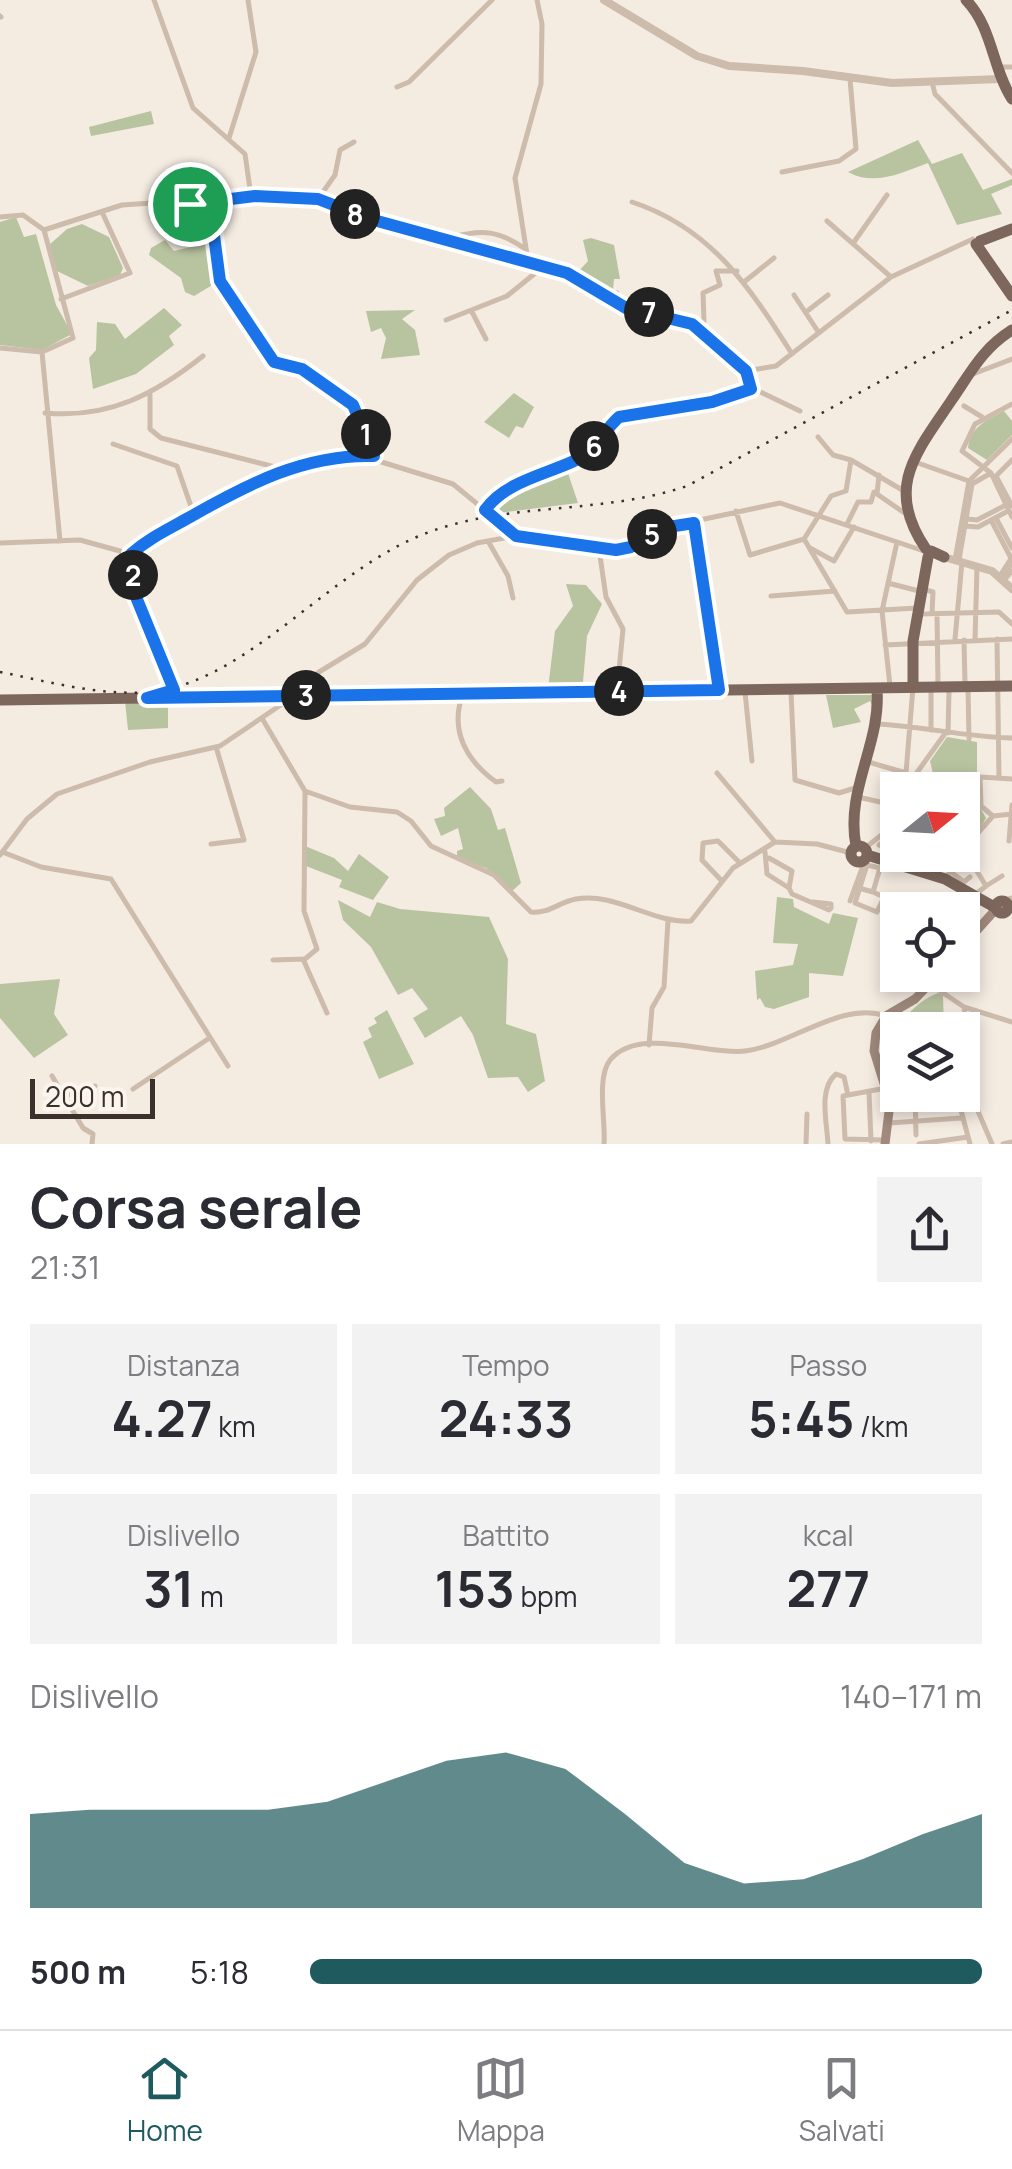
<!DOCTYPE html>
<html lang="it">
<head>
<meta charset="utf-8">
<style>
  :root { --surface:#fff; --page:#f2f2f3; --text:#2b2b33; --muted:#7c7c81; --line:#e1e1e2; --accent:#1f5a5e }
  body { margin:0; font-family:Manrope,sans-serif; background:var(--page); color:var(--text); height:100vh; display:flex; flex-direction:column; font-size:38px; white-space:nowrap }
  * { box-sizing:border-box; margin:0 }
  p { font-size:32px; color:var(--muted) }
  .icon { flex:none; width:55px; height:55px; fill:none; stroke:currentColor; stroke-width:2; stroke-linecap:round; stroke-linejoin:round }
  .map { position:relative; height:1144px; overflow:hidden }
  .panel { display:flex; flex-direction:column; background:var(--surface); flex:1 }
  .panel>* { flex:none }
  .needle { width:65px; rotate:72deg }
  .fabs { position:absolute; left:880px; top:772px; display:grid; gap:20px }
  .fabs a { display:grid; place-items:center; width:100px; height:100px; border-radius:0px; background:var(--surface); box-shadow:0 5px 15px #0003; font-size:50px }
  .scale { position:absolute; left:30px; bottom:25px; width:125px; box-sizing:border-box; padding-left:10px; border:5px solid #3b302b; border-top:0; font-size:28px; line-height:35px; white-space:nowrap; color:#3b302b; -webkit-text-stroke:8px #fbf5ee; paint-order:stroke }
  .pin { position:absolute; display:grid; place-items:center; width:85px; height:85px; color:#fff; margin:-42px; border:5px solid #fff; border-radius:50%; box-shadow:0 2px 10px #0007 }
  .km { position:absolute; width:50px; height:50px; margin:-25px; border-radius:50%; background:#222; color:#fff; font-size:28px; line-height:50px; text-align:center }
  .round { display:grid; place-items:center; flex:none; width:105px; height:105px; border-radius:0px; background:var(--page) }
  .summary { display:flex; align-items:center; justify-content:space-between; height:170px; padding:0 30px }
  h1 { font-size:55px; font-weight:700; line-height:75px }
  .metrics { display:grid; grid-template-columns:repeat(3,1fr); gap:15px; height:170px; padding:10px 30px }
  .metrics div { display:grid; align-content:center; border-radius:0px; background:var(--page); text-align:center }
  .metrics b { font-size:50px; font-weight:700 }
  .metrics small { font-size:28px; font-weight:400 }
  .metrics p { font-size:28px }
  .chart { height:280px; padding:20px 30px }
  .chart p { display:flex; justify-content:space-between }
  .chart svg { width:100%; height:180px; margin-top:10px; fill:var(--accent); opacity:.7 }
  ul { padding:0 30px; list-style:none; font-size:32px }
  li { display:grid; grid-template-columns:160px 120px 1fr; align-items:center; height:75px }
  li i { height:25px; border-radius:12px; background:var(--accent) }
  .tabs { display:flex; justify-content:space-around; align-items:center; height:140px; border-top:2px solid var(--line); background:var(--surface); font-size:28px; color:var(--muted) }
  .tabs a { display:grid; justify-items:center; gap:5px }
  .tabs .on { color:var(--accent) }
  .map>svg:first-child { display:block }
</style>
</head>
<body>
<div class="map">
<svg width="1012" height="1144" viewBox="0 0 1012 1144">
  <rect width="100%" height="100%" fill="#f4ebe1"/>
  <path fill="#b8c4a0" d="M151,111L154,124L91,136L89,127Z
    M918,140L932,164L962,153L983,190L1012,179V185L991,194L1002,214L957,225L928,163C903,172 875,187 848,172Z
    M16,217L24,237L36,234L56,305L72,334L42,350L0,345V222Z
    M82,224L109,237L123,268L120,275L88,286L57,271L48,246L67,229Z
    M591,238L614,245L620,279H614L613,290L619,291L621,302L577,273L588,261L583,240Z
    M165,240L174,251L212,242L214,284L194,296L185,292L181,278L149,255L151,248Z
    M164,308L182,325L169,336L174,345L136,374L93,389L89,358L96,350L97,322L115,324L125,339Z
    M415,310L402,319L415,330L420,355L381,359L386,338L381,328L371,332L366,311Z
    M514,393L534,407L523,428L516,426L509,438L484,422Z
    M1004,411L1012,421V435L987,460L968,448C971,426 986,421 1004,411Z
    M565,464L578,503L490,514L500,494Z
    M566,584L586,585L602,604L587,636L583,682H578L577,689H548L555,631L573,606Z
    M826,695H872L875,710L870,701L854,709L861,722L833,728Z
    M125,701H168V728L128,730Z
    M947,737L977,742V802L986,818L977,834L963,835L962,790H943L934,778L930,761Z
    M470,787L491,809L498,830L505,828L521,883L511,892L486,868L457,859V851L463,849L458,828L441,836L434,819L445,816L444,808Z
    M305,846L334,858L348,871L359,854L389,877L373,900L339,887L342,880L306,866Z
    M777,897L793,899L794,907L829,924L833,913L858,918L843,976L809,973V997L774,1009L765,1007L760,998L757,1000L755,971L793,965L798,944L773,943Z
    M338,900L370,917L377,902L400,909L489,917L508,959L506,1024L536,1034L545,1081L528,1092L518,1077L488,1078L473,1035L461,1016L425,1038L413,1018L428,1009L412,988L398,995L371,947L343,920Z
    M60,979L54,1014L68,1035L34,1058L0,1018V984Z
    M938,993L943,995L944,1030H898L897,1059H882L880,1053C895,1030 911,1003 938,993Z
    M387,1010L414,1064L379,1079L363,1042L372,1037L368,1028L377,1023L374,1018Z"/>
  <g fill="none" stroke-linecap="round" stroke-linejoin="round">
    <path stroke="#cdbbac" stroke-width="5" d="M154,0L193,108L245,154L251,196
      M0,16L1,17
      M999,67H1012
      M932,82L935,94L1012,173
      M397,87L409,82L492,0
      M229,138L256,52L248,0
      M782,172L839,161L856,149L850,79
      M318,199L335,175L340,150L354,142
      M632,202C711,228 749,286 792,354
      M198,205L211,213L220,281L269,356C279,367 293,364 305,371C348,396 357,411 374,456
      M0,217L23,215L44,230L73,338L42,352L0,348
      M827,221L891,277
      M44,230L122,205L255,196L318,199L370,219L567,273L626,308L679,318L707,334L745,371L776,366L891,277L973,239
      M453,237C483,229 499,231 524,248
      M854,242L887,195
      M528,261L515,178L541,84L542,24L537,0
      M744,282L774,258
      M794,295L819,333
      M61,299L130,273L102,212
      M472,312L486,339
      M806,312L828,295
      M446,320L507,296L544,266
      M704,322L703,293L720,285L716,271H737
      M42,352L60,541
      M973,374L1012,359
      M752,388L800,411
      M150,395V429L161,438L279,468
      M1012,404L975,424L962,451L991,473L1012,517
      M964,406L982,417
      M45,413C109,419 155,394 203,356
      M818,437L833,455L851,460
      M113,444L177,466L194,515
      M915,462L969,481
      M996,476L1012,506
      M996,476L1012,460
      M972,484L991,473
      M877,494L879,475
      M485,510C506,483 543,475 574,461C595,452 603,430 619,417L712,403L751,389L745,371
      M736,511L750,555L804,539
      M996,518L1012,548
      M967,519L977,520L1006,505
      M991,520L1012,560
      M694,523L718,686
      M847,524L858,502H871L874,492L906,514
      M965,526L978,527L1008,511
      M804,539L831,496L846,491L851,460L904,491
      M804,539L847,612L917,608
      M488,541L508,576L513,598
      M0,543L80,540L131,554
      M810,548L834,561L854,527
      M599,549L606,597L623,629L617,691
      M131,554L146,541L223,496L281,469L362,456L453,484L515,535
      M131,554L134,591L172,683
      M955,560L969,481L1012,439
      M959,560L972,484L969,481
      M1004,580L1012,571
      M888,583L919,591
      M923,589L933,592L932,614
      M771,596L835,591
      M920,614L999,612L1012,624
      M937,614L938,685
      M955,639L962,562
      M975,639L977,567
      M997,639L999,778
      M964,640L965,684
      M885,645L1012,639
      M890,686L882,611L897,542
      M968,687L969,739
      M745,692L752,761
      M791,692L795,780L839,793L855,788
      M299,693L319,672L365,644L417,580L449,555L477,543L516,536L626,549L662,528L780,503L924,551
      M462,696C450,732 467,761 496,782L502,781
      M263,720L305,791L304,911L317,949L305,959L273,960
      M876,724C924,726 963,737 1012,738
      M931,730V688
      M948,733L949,690
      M865,761L906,773
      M717,773L775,842
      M906,773L913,687
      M906,773L913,778L915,790
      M913,778L944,735
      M305,791L350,807L397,812L411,821L431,846L494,875L531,912C549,914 559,902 576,899C616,892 653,924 691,921L733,868L775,842
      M858,797L898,806
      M993,816L981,806L980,777L1012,779
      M898,828L879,845L905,857L904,864
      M962,836L977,834L993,816L1012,814
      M1009,841L1012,805
      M775,842L817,844L851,853
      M211,844L244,840L216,747
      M865,848L898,822
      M765,852L767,874L789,888L792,871L769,858
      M5,853L41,867L111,879L228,1066
      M0,855L27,819L57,794L150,762L220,746L291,698
      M919,868L932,855
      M975,868L986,886L976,894
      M934,874L957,855
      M947,876L951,872L964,882L970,877
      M721,880L702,860L703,843L718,841L740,863
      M986,886L1002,876
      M855,887L873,892L880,868L867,865L855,903L877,912L884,897L873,892
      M789,888L792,894L829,910L831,908V904L813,902
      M850,901L865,860
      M1002,901L1012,898
      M1009,906L1012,903
      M303,959L327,1013
      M930,984L964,1007L1012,1022
      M964,1007L974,1102L992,1144
      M649,1045L652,1008L664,987L668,921
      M52,1076L83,1128L93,1134L92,1144
      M883,1080L898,1078
      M133,1089L208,1039
      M869,1092L871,1141
      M915,1095L916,1135
      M66,1096L95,1086
      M959,1103L970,1144
      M916,1107L973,1102
      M889,1123L961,1118
      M885,1140L845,1139L843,1096L886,1088
      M604,1144C606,1122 596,1078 610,1060C639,1025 710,1056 745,1051C789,1046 842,1000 886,1016
      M806,1144L807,1114
      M828,1144C827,1122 818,1089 836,1074L844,1077L848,1095
      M919,1144L968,1137
      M1003,1144L1012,1142"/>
    <path stroke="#cdbbac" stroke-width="8" d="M604,0L697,56L729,66L803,71L892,83L1000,79
      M944,557L992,571L1012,589
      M1001,577L1012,560"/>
    <path stroke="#a18a7d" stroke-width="9" d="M962,947L996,909
      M885,1144L890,1103L874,1051L876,1033L886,1016L915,999L938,975"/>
    <path stroke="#7d675c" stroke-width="11" d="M966,0C993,28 992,68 1012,99
      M980,241L1012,229
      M976,244L1012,296
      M926,549C884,488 916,453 951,401C971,372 982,349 1012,330
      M931,551L944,557
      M913,687V641L928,557
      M0,700L1012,686
      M851 854a8 8 0 1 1 16 0a8 8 0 1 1-16 0Z
      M856,846C845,790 881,744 877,690
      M867,855L945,879L996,908
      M996 907a6 6 0 1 1 12 0a6 6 0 1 1-12 0Z"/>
    <path stroke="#3b302b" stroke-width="2.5" stroke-dasharray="2.5 8" stroke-linecap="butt" d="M0,672C51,682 106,698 158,691C254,676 334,565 432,531C514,502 605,514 687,486L1012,310"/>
    <path stroke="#cdbbac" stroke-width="5" d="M172,683L174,690"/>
  </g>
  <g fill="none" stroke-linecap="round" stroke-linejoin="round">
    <g stroke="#fff" stroke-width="20">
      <path id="route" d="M255,196L318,199L370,219L567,273L626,308L692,324L746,371L751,389L712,402L619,417C603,431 595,452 574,461C544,475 505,482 485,510L516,536L616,550L631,547L662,528L694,523L719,690L147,698L174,690L134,592L131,554C149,538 169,529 190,517C248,484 305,454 374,456L353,405L302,369L274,362L220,281L211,213L190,204Z"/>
    </g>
    <use href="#route" stroke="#1a73e8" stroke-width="12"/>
  </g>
</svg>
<div class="fabs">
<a><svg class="needle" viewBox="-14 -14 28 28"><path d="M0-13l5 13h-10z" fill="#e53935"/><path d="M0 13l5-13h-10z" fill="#7c7c81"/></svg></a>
<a><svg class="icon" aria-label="locate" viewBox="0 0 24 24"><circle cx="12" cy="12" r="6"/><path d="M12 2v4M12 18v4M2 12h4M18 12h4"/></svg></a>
<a><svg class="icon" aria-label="layers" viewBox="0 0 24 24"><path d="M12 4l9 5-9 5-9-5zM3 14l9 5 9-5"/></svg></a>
</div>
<div class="scale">200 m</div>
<div class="pin" style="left:190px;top:204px;background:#1e9e55"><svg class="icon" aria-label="arrive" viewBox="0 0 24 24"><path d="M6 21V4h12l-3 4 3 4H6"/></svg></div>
<b class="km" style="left:366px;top:434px">1</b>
<b class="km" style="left:133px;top:575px">2</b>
<b class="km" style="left:306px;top:695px">3</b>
<b class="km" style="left:619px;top:691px">4</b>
<b class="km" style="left:652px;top:534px">5</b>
<b class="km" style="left:594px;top:446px">6</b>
<b class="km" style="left:649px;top:312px">7</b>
<b class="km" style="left:355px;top:214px">8</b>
</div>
<section class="panel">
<div class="summary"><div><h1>Corsa serale</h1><p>21:31</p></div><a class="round"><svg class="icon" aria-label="share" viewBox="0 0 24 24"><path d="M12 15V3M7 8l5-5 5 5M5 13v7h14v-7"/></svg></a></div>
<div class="metrics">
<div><p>Distanza</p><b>4.27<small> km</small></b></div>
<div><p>Tempo</p><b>24:33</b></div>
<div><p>Passo</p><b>5:45<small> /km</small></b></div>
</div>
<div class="metrics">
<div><p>Dislivello</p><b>31<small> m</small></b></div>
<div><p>Battito</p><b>153<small> bpm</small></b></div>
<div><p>kcal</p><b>277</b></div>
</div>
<div class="chart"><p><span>Dislivello</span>140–171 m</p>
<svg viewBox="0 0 160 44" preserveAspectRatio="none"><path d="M0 44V21L10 20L20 20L30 20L40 20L50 18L60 13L70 8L80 6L90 10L100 21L110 33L120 38L130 37L140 32L150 26L160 21V44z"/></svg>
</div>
<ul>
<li><b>500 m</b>5:18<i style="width:100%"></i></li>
</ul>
</section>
<nav class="tabs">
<a class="on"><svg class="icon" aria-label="home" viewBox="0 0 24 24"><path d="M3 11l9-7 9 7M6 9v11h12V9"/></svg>Home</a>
<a><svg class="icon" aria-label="map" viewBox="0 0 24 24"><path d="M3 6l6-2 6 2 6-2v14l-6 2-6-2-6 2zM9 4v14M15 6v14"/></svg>Mappa</a>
<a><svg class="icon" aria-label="saved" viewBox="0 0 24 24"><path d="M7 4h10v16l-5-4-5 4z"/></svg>Salvati</a>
</nav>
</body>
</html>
